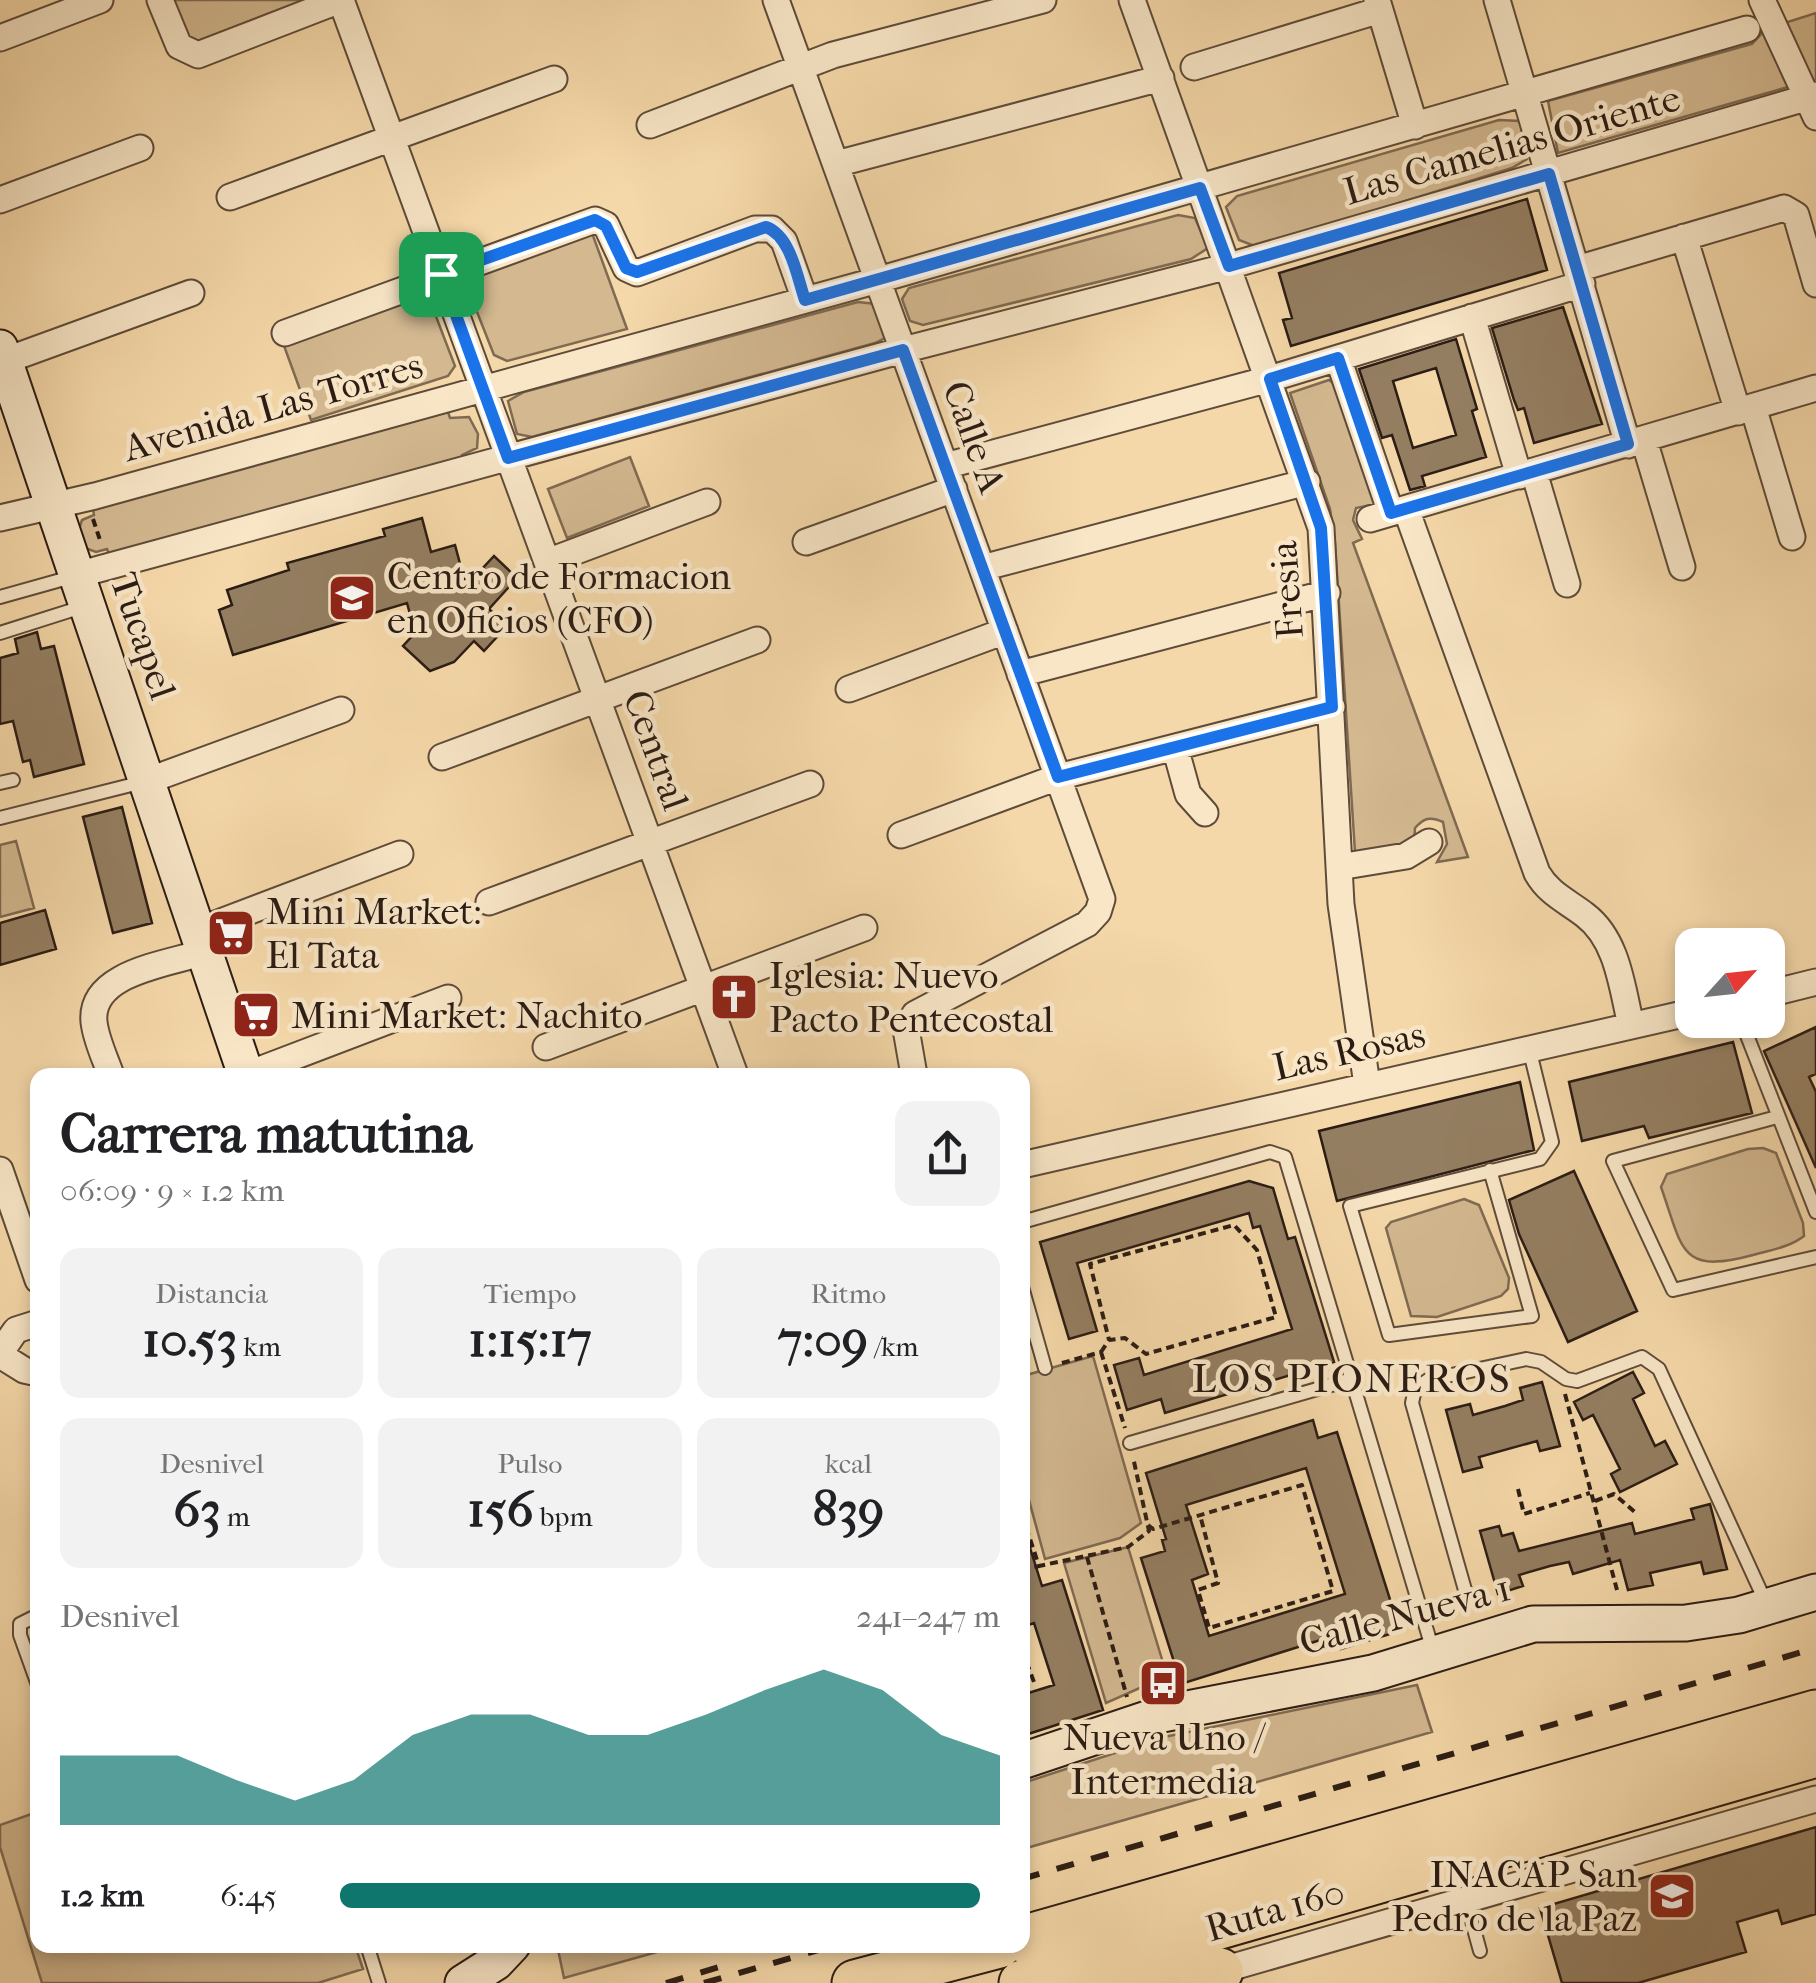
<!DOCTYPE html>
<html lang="es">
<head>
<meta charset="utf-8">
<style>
  :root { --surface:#fff; --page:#f2f2f2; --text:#202124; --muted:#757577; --accent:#0f766e }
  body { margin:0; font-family:"IM FELL French Canon",serif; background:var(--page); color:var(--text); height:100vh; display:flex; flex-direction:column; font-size:38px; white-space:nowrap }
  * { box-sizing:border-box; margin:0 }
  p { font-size:32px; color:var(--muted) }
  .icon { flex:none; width:55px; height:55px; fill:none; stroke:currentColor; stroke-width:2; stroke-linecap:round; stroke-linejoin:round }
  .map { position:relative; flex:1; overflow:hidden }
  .panel { position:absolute; left:30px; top:1068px; width:1000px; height:885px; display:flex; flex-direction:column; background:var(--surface); border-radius:20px; box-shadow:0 5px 15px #0003 }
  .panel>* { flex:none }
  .needle { width:65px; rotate:63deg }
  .fabs { position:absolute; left:1675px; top:928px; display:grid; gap:20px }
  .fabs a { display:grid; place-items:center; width:110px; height:110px; border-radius:20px; background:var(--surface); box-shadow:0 5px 15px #0003; font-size:50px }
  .pin { position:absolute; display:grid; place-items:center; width:85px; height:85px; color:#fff; margin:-42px; border-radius:20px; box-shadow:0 5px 15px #0006 }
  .round { display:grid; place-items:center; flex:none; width:105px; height:105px; border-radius:20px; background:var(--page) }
  .overview { display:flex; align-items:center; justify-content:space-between; height:170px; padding:0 30px }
  h1 { font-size:55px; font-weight:800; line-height:75px }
  .figures { display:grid; grid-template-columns:repeat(3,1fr); gap:15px; height:170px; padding:10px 30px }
  .figures div { display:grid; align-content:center; border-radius:20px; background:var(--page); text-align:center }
  .figures b { font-size:50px; font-weight:800 }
  .figures small { font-size:28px; font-weight:400 }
  .figures p { font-size:28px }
  .chart { height:280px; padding:20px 30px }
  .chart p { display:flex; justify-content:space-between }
  .chart svg { width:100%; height:180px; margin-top:10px; fill:var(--accent); opacity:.7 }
  ul { padding:0 30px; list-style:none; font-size:32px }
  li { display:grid; grid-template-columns:160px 120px 1fr; align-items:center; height:75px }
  li i { height:25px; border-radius:12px; background:var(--accent) }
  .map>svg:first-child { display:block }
</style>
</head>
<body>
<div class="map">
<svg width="1816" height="1983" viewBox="0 0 1816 1983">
  <rect width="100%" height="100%" fill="#f5d8a9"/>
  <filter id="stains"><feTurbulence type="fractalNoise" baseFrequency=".002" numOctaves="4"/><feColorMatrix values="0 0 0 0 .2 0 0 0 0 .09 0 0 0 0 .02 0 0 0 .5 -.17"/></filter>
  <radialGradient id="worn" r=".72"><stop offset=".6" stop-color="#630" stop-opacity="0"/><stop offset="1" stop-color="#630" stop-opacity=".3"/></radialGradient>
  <path fill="#d3b890" stroke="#7f6a52" stroke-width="2.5" d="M173,0H318L279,10L195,42L187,38Z
    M1816,13V79L1558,153L1548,101L1752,44L1766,29Z
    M1499,120L1520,121L1527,159L1512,168L1257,247L1239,240L1226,207L1237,196Z
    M1178,215L1195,218L1208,248L1191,259L923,325L910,321L902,299L909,288Z
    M592,233L627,329L507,361L494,355L464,279Z
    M427,293L455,366L448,376L311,420L283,343Z
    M858,302L876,304L889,336L875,343L532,437L517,434L508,401L524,392Z
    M1329,380L1336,385L1376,504L1356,508L1353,520L1362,539L1353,543L1468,857L1437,862L1447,844L1443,822C1430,816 1424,818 1415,828L1414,844L1355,852L1335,543L1330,509L1290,393Z
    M448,412L450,418L469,417L478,434L477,448L462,455V459L110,556L107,549L96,552L85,548L79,529L82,520L94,515L93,509Z
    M630,457L649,506L567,538L548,489Z
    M16,841L34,908L0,917V845Z
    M1763,1148L1776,1153L1803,1223L1804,1236C1790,1247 1771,1250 1753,1255C1679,1275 1683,1249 1661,1187L1667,1174L1748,1149Z
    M1464,1199L1479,1205L1509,1278L1508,1289L1501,1296L1437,1317L1411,1316L1386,1228L1391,1222Z
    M1093,1356L1141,1523L1120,1538L1045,1559L1023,1478V1376Z
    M1128,1547L1167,1676L1106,1703L1064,1563Z
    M1417,1685L1432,1732L1023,1849V1783L1164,1737Z
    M37,1812L38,1945H355L363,1969L318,1983H42L0,1847V1825Z
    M557,1945H682L564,1978Z"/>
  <path fill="#947e61" stroke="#2b1c14" stroke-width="2.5" fill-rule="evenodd" d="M1527,199L1547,270L1291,346L1283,320L1292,318L1279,273Z
    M1563,307L1602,424L1534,443L1524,408L1518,410L1514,400L1492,328Z
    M1456,339L1477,409L1472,411L1486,457L1422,476L1425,486L1410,490L1392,435L1382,438L1359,369ZM1436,368L1456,435L1413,448L1393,381Z
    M422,518L431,552L455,545L466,586L494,556L517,578L489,609L507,626L484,651L474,641L454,662L430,671L403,646L415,633L407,603L233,655L219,610L232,605L227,590L289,570L287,563L385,536L383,529Z
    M37,632L41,649L54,646L84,764L34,777L30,760L23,762L13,721L0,724V658L18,653L15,639Z
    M122,807L152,923L113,933L83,817Z
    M45,910L56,949L0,965V923Z
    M1816,1027V1074L1809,1077L1816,1092V1168L1764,1051Z
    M1733,1042L1752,1113L1649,1138L1644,1126L1582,1141L1569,1082Z
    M1520,1082L1534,1150L1337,1201L1319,1131Z
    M1574,1171L1637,1311L1568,1342L1519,1234L1509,1200Z
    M1249,1181L1273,1188L1288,1239L1295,1237L1334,1362L1165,1413L1161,1399L1127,1410L1114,1365L1139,1358L1144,1375L1292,1329L1260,1226L1253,1228L1249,1213L1077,1263L1097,1331L1069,1339L1040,1242Z
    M1633,1372L1644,1393L1633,1399L1655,1446L1665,1441L1677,1464L1620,1492L1611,1474L1620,1469L1593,1415L1583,1420L1574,1402Z
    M1542,1382L1560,1446L1540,1451L1537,1441L1479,1457L1482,1467L1463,1472L1446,1410L1470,1404L1473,1415L1505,1406L1523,1400L1520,1388Z
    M1313,1420L1318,1438L1337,1432L1400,1631L1341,1649L1336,1635L1181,1684L1141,1558L1165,1551L1162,1540L1166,1539L1146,1473ZM1306,1468L1345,1594L1209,1636L1192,1580L1208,1574L1186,1505Z
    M1710,1504L1727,1569L1704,1574L1701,1562L1682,1566L1650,1573L1653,1585L1628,1590L1620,1560L1573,1574L1569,1562L1550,1566L1519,1575L1523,1586L1498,1594L1480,1531L1499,1526L1502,1536L1513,1533L1519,1551L1632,1523L1635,1534L1694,1519L1691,1509Z
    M1026,1535L1042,1586L1062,1580L1103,1710L1022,1736V1695L1054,1685L1034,1623L1022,1627V1536Z
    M1816,1827V1914L1782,1924L1778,1910L1737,1922L1746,1952L1638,1983H1562L1540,1908Z"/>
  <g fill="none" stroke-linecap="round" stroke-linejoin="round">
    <g stroke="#5e4b39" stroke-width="16">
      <path id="lane" d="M0,597L75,576
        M0,633L85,606
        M0,783L13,780
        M0,818L143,782
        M1741,1020L1816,1212
        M1777,1117L1613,1161L1673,1290L1816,1257
        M1490,1170L1532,1316L1389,1335L1350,1206L1540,1159L1552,1142L1529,1048
        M1022,1222L1270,1152L1285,1157L1434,1654
        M1022,1287L1045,1368
        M1130,1443L1352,1379
        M1467,1597L1412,1403L1415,1389L1428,1380L1526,1359L1541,1362L1566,1379L1577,1381L1642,1357L1659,1369L1766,1603
        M38,1615L20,1624V1635L38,1685
        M1466,1900L1480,1951
        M367,1945L379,1983"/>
    </g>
    <g stroke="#5e4b39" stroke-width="29">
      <path id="street" d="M160,0L179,46L198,55L340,0
        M341,0L735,1075
        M776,0L1102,899L1098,912L1087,924L915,1014L906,1029L914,1075
        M1132,0L1321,528L1341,904L1367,1085
        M1377,0L1415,126
        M1497,0L1628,445
        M1762,0L1816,117
        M0,38L100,0
        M1194,67L1380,10
        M650,125L833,55L1043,0
        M836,164L1161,78
        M230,197L554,79
        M0,200L140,148
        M1784,208L1796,215L1816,284
        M1684,237L1738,412
        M1577,269L1784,208
        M1472,317L1519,476
        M285,333L595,220L606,225L626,268L637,273L755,229H772L784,241L805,300
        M1338,358L1391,513
        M4,361L191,293
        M1753,407L1792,537
        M1644,440L1682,567
        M945,466L1269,379L1582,284
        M1534,472L1567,584
        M1406,509L1537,873C1549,894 1567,901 1585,915C1618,940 1622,988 1631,1025
        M0,518L95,496L878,280L1747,29
        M1370,519L1816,388
        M806,542L954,489
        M547,562L707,502
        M982,568L1307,482
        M77,575L903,350L1229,266L1816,95
        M1020,674L1327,593
        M849,689L1005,631
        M1175,747L1188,794L1205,813
        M442,757L757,640
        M147,781L341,710
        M901,835L1058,777L1332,707
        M1339,867L1406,856L1429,842
        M489,902L810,784
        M197,931L400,854
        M1768,994L1816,982
        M546,1047L864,928
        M111,1075C105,1058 96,1040 94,1022C89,972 169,964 204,952
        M246,1075L448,998
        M1022,1165L1692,1012
        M0,1170L38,1280
        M0,1353L16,1330L38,1323
        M0,1355L24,1370L38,1373
        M1212,1973L1816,1799"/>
    </g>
    <g stroke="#2b1c14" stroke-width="39">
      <path id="secondary" d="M0,348L246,1075
        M1022,1761L1162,1714L1373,1673L1533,1624L1686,1623L1739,1615L1816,1592
        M463,1983L496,1962L512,1945"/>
    </g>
    <g stroke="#2b1c14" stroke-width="49">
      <path id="highway" d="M1022,1939L1816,1713
        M1100,1980L1220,1971
        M855,1983L999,1945
        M1022,1983L1816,1754"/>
    </g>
    <path stroke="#2b1c14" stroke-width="4" stroke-dasharray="8 5" stroke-linecap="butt" d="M93,519L101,543
      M1101,1352L1109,1340L1125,1338L1146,1354L1276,1317L1257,1250L1234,1225L1090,1264L1109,1340
      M1101,1352L1125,1428
      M1062,1363L1101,1352
      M1565,1394L1617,1590
      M1518,1489L1524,1514L1590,1493
      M1595,1501L1614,1494L1636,1513
      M1022,1515L1039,1566L1128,1547L1149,1531L1133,1457
      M1148,1525L1153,1529L1302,1485L1333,1591L1209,1628L1198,1590L1218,1583L1200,1515
      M1087,1557L1127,1697
      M1022,1571L1039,1566
      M1022,1650L1034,1682L1022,1686"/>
    <use href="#lane" stroke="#f8e6c7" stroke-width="12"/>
    <use href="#street" stroke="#f8e6c7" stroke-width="25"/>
    <use href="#secondary" stroke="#f8e6c7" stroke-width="35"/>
    <use href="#highway" stroke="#f5d8a9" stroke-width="45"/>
    <path stroke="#2b1c14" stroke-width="6" stroke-dasharray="18 18" stroke-linecap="butt" d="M1022,1879L1816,1648
      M666,1983L719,1967
      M704,1983L836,1945"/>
  </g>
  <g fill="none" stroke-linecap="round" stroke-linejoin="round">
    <g stroke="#fff" stroke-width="20">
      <path id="route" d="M1549,174L1628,444L1391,513L1338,358L1270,379L1321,528L1332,707L1058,777L903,350L508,458L441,274L595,220L606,226L626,268L637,272L766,227C791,236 797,277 805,300L1200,188L1229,266Z"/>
    </g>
    <use href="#route" stroke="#1a73e8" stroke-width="12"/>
  </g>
  <defs>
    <g id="university-square" transform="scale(2.5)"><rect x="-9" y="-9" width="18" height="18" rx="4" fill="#8f2418" stroke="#f8e6c7"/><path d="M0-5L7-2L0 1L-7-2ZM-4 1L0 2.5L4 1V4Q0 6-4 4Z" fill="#fff"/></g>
    <g id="supermarket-square" transform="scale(2.5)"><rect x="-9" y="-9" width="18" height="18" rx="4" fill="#8f2418" stroke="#f8e6c7"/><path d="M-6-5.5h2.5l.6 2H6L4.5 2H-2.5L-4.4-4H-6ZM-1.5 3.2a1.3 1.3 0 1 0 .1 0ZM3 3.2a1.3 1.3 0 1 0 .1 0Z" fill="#fff"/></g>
    <g id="church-square" transform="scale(2.5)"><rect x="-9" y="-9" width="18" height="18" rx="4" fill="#8f2418" stroke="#f8e6c7"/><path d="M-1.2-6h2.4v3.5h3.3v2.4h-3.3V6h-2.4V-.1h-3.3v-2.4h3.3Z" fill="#fff"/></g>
    <g id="bus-square" transform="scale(2.5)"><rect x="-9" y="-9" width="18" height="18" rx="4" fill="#8f2418" stroke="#f8e6c7"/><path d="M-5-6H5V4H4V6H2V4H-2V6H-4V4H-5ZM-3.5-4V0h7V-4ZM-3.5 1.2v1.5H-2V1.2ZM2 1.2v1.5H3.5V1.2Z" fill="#fff"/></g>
  </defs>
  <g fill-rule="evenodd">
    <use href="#university-square" x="352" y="598"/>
    <use href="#supermarket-square" x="231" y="933"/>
    <use href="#church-square" x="734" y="997"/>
    <use href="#supermarket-square" x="256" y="1015"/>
    <use href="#bus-square" x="1163" y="1683"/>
    <use href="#university-square" x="1672" y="1896"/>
  </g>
  <g text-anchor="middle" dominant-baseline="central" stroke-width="9" stroke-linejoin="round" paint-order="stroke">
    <g font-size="38" fill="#2b1c14" stroke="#f8e6c7">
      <text transform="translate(1512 145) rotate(-16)">Las Camelias Oriente</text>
      <text transform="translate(273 407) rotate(-16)">Avenida Las Torres</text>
      <text transform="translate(974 437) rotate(70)">Calle A</text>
      <text transform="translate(1287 590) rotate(-94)">Fresia</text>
      <text transform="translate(143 636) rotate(71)">Tucapel</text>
      <text transform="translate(656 750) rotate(70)">Central</text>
      <text transform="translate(1349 1051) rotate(-13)">Las Rosas</text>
      <text transform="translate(1405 1615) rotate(-15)">Calle Nueva 1</text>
      <text transform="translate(1275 1910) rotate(-16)">Ruta 160</text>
    </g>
    <g font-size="38" fill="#2b1c14" stroke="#f8e6c7" text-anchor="start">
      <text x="387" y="576">Centro de Formacion<tspan x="387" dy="44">en Oficios (CFO)</tspan></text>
      <text x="266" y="911">Mini Market:<tspan x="266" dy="44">El Tata</tspan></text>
      <text x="769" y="975">Iglesia: Nuevo<tspan x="769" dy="44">Pacto Pentecostal</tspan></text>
      <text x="291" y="1015">Mini Market: Nachito</text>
      <text x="1163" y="1737" text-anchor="middle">Nueva Uno /<tspan x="1163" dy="44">Intermedia</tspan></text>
      <text x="1637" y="1874" text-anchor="end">INACAP San<tspan x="1637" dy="44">Pedro de la Paz</tspan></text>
    </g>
    <g font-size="40" letter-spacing="2.5" fill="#2b1c14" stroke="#f8e6c7">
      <text x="1352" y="1379">LOS PIONEROS</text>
    </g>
  </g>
  <rect width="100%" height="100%" filter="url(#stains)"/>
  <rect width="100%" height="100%" fill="url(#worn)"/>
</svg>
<div class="fabs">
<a><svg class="needle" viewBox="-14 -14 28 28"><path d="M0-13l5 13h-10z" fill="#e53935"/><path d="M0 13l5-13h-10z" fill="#757577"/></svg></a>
</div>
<div class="pin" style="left:441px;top:274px;background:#1e9e55"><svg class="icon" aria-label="arrive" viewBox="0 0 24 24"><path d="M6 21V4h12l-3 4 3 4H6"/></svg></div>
<section class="panel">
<div class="overview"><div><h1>Carrera matutina</h1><p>06:09 · 9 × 1.2 km</p></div><a class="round"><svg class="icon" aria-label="share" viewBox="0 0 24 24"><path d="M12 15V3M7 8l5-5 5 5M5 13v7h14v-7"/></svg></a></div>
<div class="figures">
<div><p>Distancia</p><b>10.53<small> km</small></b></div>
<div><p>Tiempo</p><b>1:15:17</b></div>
<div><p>Ritmo</p><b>7:09<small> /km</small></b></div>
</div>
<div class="figures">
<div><p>Desnivel</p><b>63<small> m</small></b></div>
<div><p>Pulso</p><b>156<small> bpm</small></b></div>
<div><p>kcal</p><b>839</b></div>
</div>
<div class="chart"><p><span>Desnivel</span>241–247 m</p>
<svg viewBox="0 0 160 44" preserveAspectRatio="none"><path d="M0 44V27L10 27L20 27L30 33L40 38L50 33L60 22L70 17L80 17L90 22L100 22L110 17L120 11L130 6L140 11L150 22L160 27V44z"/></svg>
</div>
<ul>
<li><b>1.2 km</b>6:45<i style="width:97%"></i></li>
</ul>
</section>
</div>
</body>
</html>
